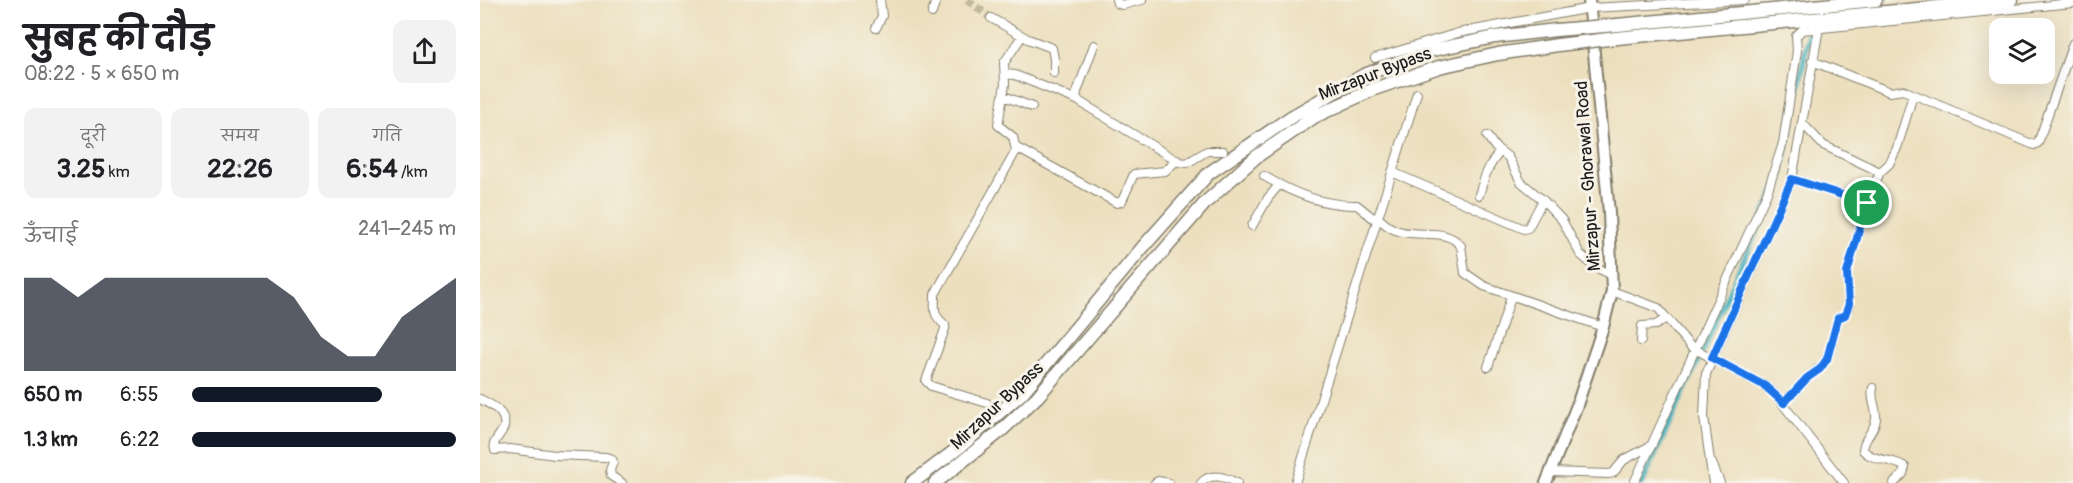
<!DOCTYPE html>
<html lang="hi">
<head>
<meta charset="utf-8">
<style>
  :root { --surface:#fff; --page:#f2f2f2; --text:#202124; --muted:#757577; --accent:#111827 }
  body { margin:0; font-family:Pangolin,"Playpen Sans Deva",sans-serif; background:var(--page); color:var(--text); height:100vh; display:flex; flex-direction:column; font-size:22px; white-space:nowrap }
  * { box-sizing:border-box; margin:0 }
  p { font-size:20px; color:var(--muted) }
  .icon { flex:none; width:33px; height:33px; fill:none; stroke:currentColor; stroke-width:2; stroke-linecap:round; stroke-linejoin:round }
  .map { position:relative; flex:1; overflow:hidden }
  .details { display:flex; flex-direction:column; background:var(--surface); width:480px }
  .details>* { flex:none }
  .buttons { position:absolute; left:1509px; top:18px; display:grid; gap:12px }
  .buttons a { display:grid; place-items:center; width:66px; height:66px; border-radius:12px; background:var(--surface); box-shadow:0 6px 24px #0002; font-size:30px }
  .pin { position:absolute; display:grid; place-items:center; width:51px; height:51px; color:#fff; margin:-26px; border:3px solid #fff; border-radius:50%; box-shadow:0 2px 6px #0007 }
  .round { display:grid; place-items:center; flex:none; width:63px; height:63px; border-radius:12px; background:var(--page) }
  .head { display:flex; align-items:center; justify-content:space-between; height:102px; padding:0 24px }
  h1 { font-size:33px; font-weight:700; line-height:45px }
  .stats { display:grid; grid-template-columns:repeat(3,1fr); gap:9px; height:102px; padding:6px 24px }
  .stats div { display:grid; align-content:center; border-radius:12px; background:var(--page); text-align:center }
  .stats b { font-size:26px; font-weight:700 }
  .stats small { font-size:16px; font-weight:400 }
  .stats p { font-size:16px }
  .chart { height:168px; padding:12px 24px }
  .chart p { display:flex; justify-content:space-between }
  .chart svg { width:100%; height:108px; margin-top:6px; fill:var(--accent); opacity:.7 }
  ul { padding:0 24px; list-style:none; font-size:20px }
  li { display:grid; grid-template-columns:96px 72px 1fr; align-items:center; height:45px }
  li i { height:15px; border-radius:8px; background:var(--accent) }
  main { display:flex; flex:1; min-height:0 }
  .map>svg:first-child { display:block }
</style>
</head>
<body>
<main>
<section class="details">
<div class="head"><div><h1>सुबह की दौड़</h1><p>08:22 · 5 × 650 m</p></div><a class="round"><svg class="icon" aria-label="share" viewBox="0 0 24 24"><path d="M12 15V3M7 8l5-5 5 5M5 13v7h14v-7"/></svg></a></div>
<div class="stats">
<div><p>दूरी</p><b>3.25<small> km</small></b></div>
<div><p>समय</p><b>22:26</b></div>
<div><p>गति</p><b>6:54<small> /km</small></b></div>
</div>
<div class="chart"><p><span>ऊँचाई</span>241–245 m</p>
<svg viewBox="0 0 160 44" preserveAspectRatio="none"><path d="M0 44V6L10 6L20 14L30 6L40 6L50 6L60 6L70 6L80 6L90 6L100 14L110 30L120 38L130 38L140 22L150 14L160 6V44z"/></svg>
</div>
<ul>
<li><b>650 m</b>6:55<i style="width:72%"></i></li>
<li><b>1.3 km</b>6:22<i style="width:100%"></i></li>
</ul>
</section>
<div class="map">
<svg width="1593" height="483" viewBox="0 0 1593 483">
  <rect width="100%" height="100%" fill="#f7f3e8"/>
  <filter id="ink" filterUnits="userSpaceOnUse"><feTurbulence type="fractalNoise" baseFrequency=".0167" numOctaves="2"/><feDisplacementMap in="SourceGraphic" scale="12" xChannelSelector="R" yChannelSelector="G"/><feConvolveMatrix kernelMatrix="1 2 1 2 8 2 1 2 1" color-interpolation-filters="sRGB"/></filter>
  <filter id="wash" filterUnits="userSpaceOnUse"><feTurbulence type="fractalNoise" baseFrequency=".008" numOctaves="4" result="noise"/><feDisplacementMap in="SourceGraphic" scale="24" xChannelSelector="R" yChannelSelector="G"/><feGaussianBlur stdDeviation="1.35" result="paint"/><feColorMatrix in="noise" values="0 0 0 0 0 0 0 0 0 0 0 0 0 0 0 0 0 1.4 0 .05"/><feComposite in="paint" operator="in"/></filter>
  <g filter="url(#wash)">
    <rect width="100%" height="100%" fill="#ecdfbd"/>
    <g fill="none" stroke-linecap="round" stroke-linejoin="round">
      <path stroke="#42b1bd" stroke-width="6" d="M1162,483L1300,180L1330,28"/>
    </g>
  </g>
  <g filter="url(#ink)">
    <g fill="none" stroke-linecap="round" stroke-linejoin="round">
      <path stroke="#c2b89d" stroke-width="8" stroke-dasharray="8 4" stroke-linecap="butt" d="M487,0L511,18"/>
      <g stroke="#847e6c" stroke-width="10">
        <path id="minor" d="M636,0L637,3L642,5L662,0
          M452,13L456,0
          M511,18L548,39L572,48L574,59V73
          M396,28L402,16L400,0
          M614,45L597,92L596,97L600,102L699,162L707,163L727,151H743
          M895,58L978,33L1110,8L1265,0
          M1332,61L1410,92L1423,90L1554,145L1558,143L1593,43
          M526,74L535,75L597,100
          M524,96L552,107
          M1323,124L1343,145L1400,172
          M1007,136L1015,147L1028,157L1041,182L1063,200L1082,220L1100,254L1115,267L1132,275
          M537,148L637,203L642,201L654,174L685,171L697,160
          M912,172L1044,229L1048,228L1063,200
          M784,176C812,193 844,206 877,205L893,218L898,217C923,248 962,221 981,246L985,273L1004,286L1123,327
          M1312,179L1387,203
          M999,195C1004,178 1008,165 1020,152
          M772,226L788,198L799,185
          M1132,291L1178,308L1211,347L1285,386L1295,394L1364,483
          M1161,341L1162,326L1176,325L1186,318
          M1008,367L1031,297
          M1393,388C1390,400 1397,407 1396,418C1396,430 1383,438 1383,450C1394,462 1412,458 1425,467L1423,474L1414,483
          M0,399C10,404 27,412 24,427C22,433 16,438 14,444L15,450L30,449L75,455L126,457L132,459L133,462L130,470L131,476L142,483
          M507,403L451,386L446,381L465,329V325C452,314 455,310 455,294L536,151L533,137L518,125L525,84L524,63L542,36
          M1304,403L1327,378L1343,365L1349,353L1358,318L1365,315L1369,305L1367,273L1387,203L1400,172L1409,164L1417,148L1433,95
          M1232,463L1240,483
          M1071,472L1129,474L1133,473L1144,460L1172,445
          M675,483L678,481L689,483
          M721,483C731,472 745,477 757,483
          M815,483L937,93
          M1154,483L1287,193L1303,143L1317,51L1316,36L1322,30L1593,3
          M1233,483L1224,417L1226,374L1312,179L1339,28"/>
      </g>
      <g stroke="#847e6c" stroke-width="14">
        <path id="major" d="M1066,483L1097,405L1123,327L1132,291L1129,213L1109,0"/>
      </g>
      <g stroke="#847e6c" stroke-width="15">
        <path id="highway" d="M1137,25L1396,0
          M1137,38L1531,0
          M432,483L481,446L542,393L663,247L729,173L811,117L884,75L948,51L1015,37L1076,30
          M455,483L522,430L557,397L726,202L776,157L834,117L894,89L959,67L1018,54L1078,45"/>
      </g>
      <use href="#minor" stroke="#fff" stroke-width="8"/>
      <use href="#major" stroke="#fff" stroke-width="10"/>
      <use href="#highway" stroke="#fff" stroke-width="12"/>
      <g stroke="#847e6c" stroke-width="15" stroke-linecap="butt">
        <path id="highway-bridge" d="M1076,30L1137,25
          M1078,45L1137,38"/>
      </g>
      <use href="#highway-bridge" stroke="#fff" stroke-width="12"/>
    </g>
  </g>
  <g fill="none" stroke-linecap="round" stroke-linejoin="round" filter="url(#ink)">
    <g stroke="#fff" stroke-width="12">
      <path id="route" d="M1312,179L1387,203L1367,273L1369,304L1365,315L1358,318L1347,359L1340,369L1327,378L1304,403L1285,386L1232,358Z"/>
    </g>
    <use href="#route" stroke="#1a73e8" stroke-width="8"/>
  </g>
  <g text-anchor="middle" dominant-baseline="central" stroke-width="6" stroke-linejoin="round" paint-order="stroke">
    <g font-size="18" fill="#1c1c1c" stroke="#f7f3e8">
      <text transform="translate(895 74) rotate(-21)">Mirzapur Bypass</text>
      <text transform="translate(1108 176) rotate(-94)">Mirzapur - Ghorawal Road</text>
      <text transform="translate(517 406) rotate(-43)">Mirzapur Bypass</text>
    </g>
  </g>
</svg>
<div class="buttons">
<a><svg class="icon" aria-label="layers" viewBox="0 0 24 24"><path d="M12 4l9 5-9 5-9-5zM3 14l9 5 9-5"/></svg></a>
</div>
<div class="pin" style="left:1387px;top:203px;background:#1e9e55"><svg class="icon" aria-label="arrive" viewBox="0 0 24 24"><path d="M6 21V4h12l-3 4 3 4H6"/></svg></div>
</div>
</main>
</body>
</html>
